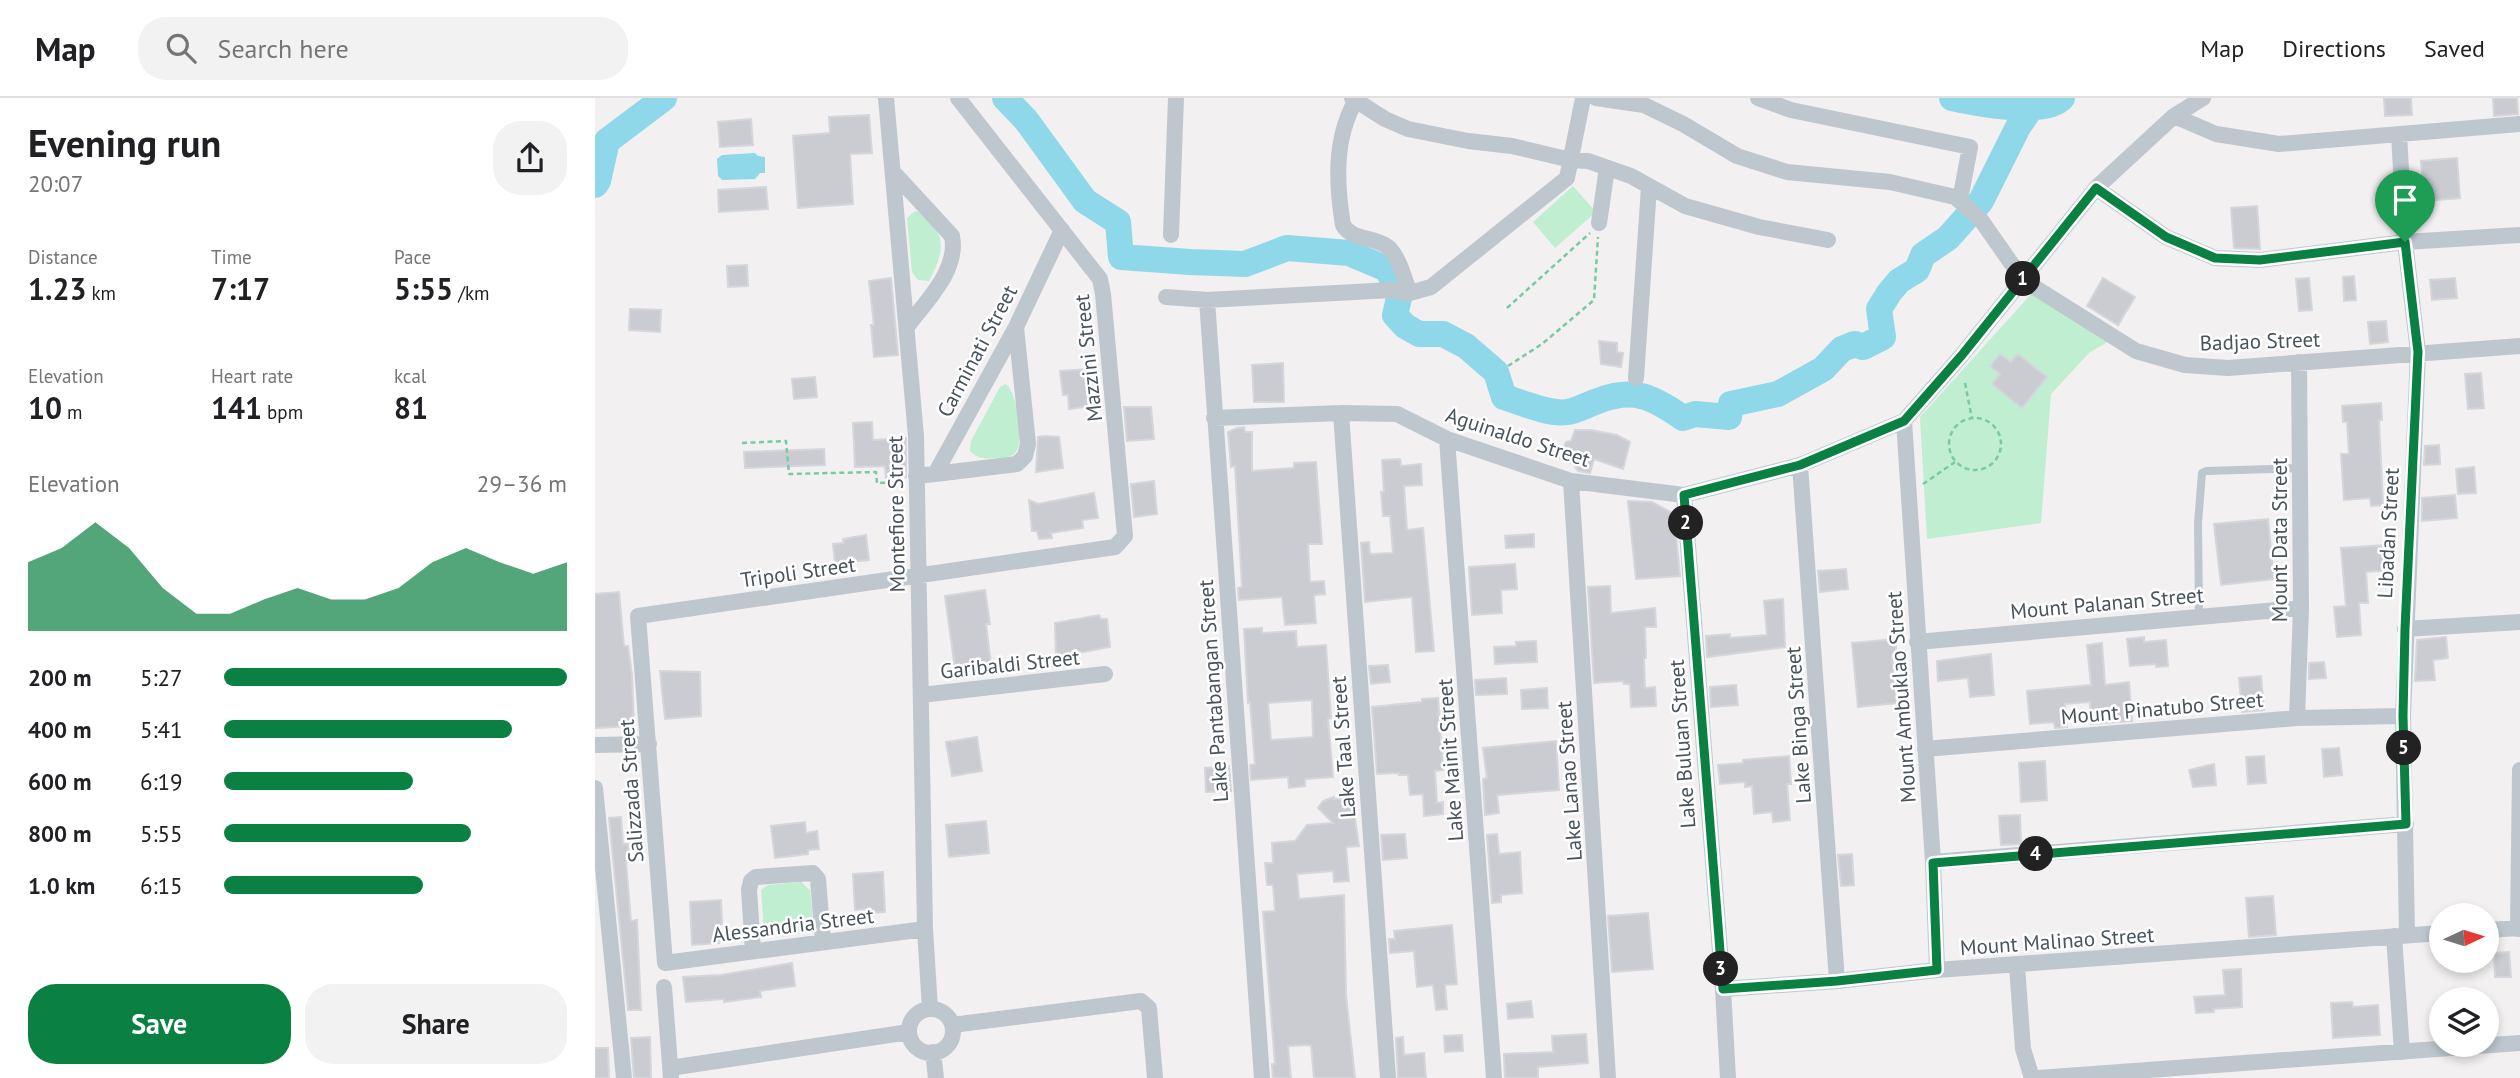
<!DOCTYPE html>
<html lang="en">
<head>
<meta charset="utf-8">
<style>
  :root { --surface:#fff; --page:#f2f2f2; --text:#202124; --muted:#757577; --line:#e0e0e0; --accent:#0b8043 }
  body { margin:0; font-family:"PT Sans",sans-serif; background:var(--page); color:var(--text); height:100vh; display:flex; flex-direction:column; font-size:26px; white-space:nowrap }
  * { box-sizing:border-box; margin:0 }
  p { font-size:23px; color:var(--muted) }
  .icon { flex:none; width:38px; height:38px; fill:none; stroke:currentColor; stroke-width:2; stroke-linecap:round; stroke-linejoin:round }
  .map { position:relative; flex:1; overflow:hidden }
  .details { display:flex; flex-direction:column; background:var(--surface); width:595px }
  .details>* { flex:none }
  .needle { width:46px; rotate:86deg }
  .tools { position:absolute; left:1834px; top:805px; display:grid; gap:14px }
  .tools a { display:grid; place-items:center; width:70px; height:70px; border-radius:50%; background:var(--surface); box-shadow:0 4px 10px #0003; font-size:35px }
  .pin { position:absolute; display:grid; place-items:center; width:60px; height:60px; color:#fff; margin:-72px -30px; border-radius:50% 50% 50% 0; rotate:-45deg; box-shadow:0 0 7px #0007 }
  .pin .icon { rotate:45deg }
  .km { position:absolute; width:35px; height:35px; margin:-18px; border-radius:50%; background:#222; color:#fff; font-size:19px; line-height:35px; text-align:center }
  .round { display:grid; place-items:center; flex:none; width:74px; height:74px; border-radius:28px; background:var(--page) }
  .overview { display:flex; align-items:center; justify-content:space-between; height:119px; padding:0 28px }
  h1 { font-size:38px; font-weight:700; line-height:52px }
  .metrics { display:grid; grid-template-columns:repeat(3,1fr); gap:10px; height:119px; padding:7px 28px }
  .metrics div { display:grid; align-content:center }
  .metrics b { font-size:30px; font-weight:700 }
  .metrics small { font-size:19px; font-weight:400 }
  .metrics p { font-size:19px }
  .chart { height:196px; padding:14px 28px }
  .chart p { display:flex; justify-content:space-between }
  .chart svg { width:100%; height:126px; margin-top:7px; fill:var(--accent); opacity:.7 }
  .action { display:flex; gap:14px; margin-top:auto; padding:14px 28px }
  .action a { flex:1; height:80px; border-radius:28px; background:var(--accent); color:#fff; font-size:28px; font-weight:700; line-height:80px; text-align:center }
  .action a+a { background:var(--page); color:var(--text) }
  ul { padding:0 28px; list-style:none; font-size:23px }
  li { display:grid; grid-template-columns:112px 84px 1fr; align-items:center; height:52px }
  li i { height:18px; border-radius:9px; background:var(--accent) }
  header { display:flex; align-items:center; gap:42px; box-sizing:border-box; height:98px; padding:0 35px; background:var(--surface); border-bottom:2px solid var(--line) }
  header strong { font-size:33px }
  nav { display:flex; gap:38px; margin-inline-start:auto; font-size:24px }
  .search { width:490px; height:63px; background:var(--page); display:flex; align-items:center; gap:18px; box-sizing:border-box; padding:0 24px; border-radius:28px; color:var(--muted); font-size:26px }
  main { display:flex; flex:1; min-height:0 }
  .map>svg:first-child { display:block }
</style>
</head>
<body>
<header>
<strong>Map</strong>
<div class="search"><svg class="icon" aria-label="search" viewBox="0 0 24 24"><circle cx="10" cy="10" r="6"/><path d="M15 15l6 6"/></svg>Search here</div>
<nav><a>Map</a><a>Directions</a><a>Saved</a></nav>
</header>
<main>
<section class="details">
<div class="overview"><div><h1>Evening run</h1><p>20:07</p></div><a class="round"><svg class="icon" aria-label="share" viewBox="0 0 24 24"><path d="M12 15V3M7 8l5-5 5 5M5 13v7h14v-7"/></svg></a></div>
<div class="metrics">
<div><p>Distance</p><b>1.23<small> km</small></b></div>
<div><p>Time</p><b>7:17</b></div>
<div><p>Pace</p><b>5:55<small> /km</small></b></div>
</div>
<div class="metrics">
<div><p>Elevation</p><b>10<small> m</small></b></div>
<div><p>Heart rate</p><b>141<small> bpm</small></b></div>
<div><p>kcal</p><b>81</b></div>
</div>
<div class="chart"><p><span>Elevation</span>29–36 m</p>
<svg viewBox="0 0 160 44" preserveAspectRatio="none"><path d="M0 44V20L10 15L20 6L30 15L40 29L50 38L60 38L70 33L80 29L90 33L100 33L110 29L120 20L130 15L140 20L150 24L160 20V44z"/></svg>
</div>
<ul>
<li><b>200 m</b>5:27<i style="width:100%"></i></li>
<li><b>400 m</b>5:41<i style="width:84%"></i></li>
<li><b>600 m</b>6:19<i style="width:55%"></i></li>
<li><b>800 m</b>5:55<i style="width:72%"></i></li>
<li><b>1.0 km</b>6:15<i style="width:58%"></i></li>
</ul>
<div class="action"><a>Save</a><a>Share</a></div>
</section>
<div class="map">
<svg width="1925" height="980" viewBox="0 0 1925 980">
  <rect width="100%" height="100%" fill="#f2f0f0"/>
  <path fill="#c0eed1" d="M978,88L1001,114L960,150L938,124Z
    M320,113C327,114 329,116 334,122C354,143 345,161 334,183L323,182L317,174L312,120Z
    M1438,194L1514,243L1494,255L1456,296L1446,425L1332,441L1325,319Z
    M411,286C422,294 429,343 421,354C416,360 408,360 400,360C390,361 383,361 375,353L376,343L405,289Z
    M206,784L215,792C216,806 221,825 211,835C198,837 179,843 169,833L166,792L173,787Z"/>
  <path fill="#8fd8e9" d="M160,55L163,58L170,59V75H165L160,81L127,82L123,78L122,61L127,57Z"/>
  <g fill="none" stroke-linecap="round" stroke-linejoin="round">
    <path stroke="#8fd8e9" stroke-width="26" d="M410,0L431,22L490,103L523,124L526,159L595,164L650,166L692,150L754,155L792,171L805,196L800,217L810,228L824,236H848L871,248L901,274L909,299C925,304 955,317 972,314C982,313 993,306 1003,303C1039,289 1058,299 1088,320L1100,316L1134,319L1136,306L1183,296L1228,271L1247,251L1260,246L1268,249L1288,239L1284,211L1294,195L1304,183L1322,172L1328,157L1353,140L1386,103L1423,29L1436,10
      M1357,0C1380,5 1451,19 1467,0
      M0,87L3,83L12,43L69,0"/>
  </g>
  <path fill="#caccd2" stroke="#d4d6db" stroke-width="2" fill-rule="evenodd" d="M1789,0H1816L1817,17L1790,18Z
    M1898,0H1922L1923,16L1899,18Z
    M274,17L277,55L255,56L258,106L203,110L198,38L235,35L234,19Z
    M156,21L158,47L125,49L123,24Z
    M1862,60L1865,100L1829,103L1826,63Z
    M171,89L173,111L124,114L123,92Z
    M1662,108L1665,151L1639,150L1636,110Z
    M152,167L153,188L133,189L132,168Z
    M1759,178L1761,202L1749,203L1748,179Z
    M296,180L303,257L279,259L276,227H279L274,183Z
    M1508,180L1540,199L1523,227L1492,208Z
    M1714,180L1717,212L1704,213L1701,181Z
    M1860,180L1862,200L1837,202L1835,182Z
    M35,211L66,212L65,234L34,232Z
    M1791,223L1793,244L1775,246L1773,224Z
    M1004,243L1022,245V254L1028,255L1026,269L1006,266Z
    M1405,256L1416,264L1423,256L1452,279L1427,310L1397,286L1405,276L1395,268Z
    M688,265L689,304H659L657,267Z
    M495,271L496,308L474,311L473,297H468L465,273Z
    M1886,275L1889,310L1873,311L1870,276Z
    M220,279L222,299L199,301L197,281Z
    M1786,305L1787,322H1784L1788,407L1776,408L1775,400L1749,402L1746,356H1754L1752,324H1748L1747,308Z
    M529,309H556L559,341L532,343Z
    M277,324L278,342L311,340V379L291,380L290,368L260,369L258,325Z
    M649,329L650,334H657V373L699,370V365L721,364L727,446H713L715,484L729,483L730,496L719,497L721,525L690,527L687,499L644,502L643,490L647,489L643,418L640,368L636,369L633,334L642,330Z
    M980,332H995L1022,337L1035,344L1028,371L999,361L995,375L983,373L978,366L964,360L971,344L976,343Z
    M452,338L464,339L468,370L441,374L443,339Z
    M1844,347L1845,366L1829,367L1830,348Z
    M229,351L230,367L150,370L149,354Z
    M805,361L806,368L826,366L827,387L809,388L812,432L828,430L839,553L821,554L817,499L770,504L766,445L774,444L775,456L798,455L795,418H788L786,394H789L787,362Z
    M1879,369L1881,395L1863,396L1861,371Z
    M559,383L562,416L539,419L536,386Z
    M499,395L503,420L487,422L488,430L456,435L457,440L444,441L442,433H437L434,402L443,406Z
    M1860,397L1862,420L1827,423V400Z
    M1033,403L1057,404L1079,416L1085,478L1041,481Z
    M1673,421L1679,481L1626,487L1619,426Z
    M939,436V449L911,450L910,438Z
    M271,437L274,462L240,465L238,446L249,445L248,441Z
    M1790,447L1792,472L1771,474L1773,505H1764L1766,537L1742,539L1739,509L1751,508L1746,450Z
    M920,466L922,491L906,492L907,515L877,517L874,469Z
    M1251,471L1253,491L1225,494L1223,473Z
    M1015,488L1016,515L1060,510L1061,529H1050L1051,560L1049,561L1050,590L1060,589L1061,608L1036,609L1035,586H1029L1028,583L999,585L993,489Z
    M390,492L395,526H391L396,566L360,571L350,498Z
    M24,494L29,548H33L37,577L39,628L0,630V496Z
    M1188,501L1190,549L1112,559L1111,538L1135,536V540L1172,537L1169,503Z
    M504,517L506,521H512L515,549L461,559L460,525Z
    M667,530V535L701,533L702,549L731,547L736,620L733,621L738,679L710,681V688L694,690L693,679L656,682L655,667L660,666L655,604L653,605L649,531ZM717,602L718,639L676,642L673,605Z
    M1549,539V544L1571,542L1573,568L1561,569V566L1535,568L1532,541Z
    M1851,539L1853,560L1838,562L1840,582L1820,583L1822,542Z
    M1300,541L1302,557L1297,558L1302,605L1263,609L1257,545Z
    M941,543L942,564L900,566L899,549L921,548V544Z
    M1507,545L1510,587L1534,584L1537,623L1496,626L1495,604L1470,606L1472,629L1460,630L1459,624L1435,626L1432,593L1496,587L1492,547Z
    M1396,556L1399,597L1375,599L1373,580L1343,583L1342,563Z
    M1729,564L1731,580L1714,581V565Z
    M793,567L795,584L776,586L774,568Z
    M65,573L105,574L106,618L70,621Z
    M1666,578L1669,612L1647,614L1644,580Z
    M911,580L912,596L881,597L880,582Z
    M1141,587L1143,607L1116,609L1115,589Z
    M952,590L953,610L927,611L926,592Z
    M843,600L848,672L840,673L842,705L848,704V716L829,718L828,696L815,697L813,677H804V675L782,676L777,609L827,604V601Z
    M382,639L387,673L357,678L351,644Z
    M961,643L964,692L902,697L904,715L890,717L888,681L892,680L888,650Z
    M1744,650L1747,677L1729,679L1727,651Z
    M1194,658L1196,686H1192L1195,722L1178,724L1177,714L1159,716L1157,688L1150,689V684L1125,686L1123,667L1148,665V662Z
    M1669,658L1671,685L1653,686L1651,659Z
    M1450,663L1452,702L1426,704L1424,665Z
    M1619,666L1621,687L1598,689L1594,672Z
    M634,668L636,693L611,694L610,670Z
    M739,699V701L757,700L764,748L751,749L754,783L739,784L738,773L702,776L704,801L749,797L751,897L760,980H719L716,947L693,948L696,980H678L677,966H680L668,814L680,813L678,787H672L670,765H678L677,745L700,743L712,727L738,725L723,710L728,703Z
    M1425,717L1426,746L1406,747L1404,718Z
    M26,719L28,746H33L35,764H31L36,823L42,822L46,912H33L14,720Z
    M391,723L394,755L354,759L351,727Z
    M210,724L211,735L222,733L224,751L213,752V756L180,760L176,728Z
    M810,736L812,760L788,762L786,737Z
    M902,736L904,756L925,754L927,795L906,797V804L897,805L892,737Z
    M1257,756L1259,787L1246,788L1243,757Z
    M288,774L290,814L273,815V811L260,812L258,776Z
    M1678,798L1681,837L1654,839L1651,800Z
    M126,802L127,826L123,827L124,845L97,847L95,804Z
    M1053,815L1058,871L1017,874L1013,818Z
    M857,827L862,886L850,887L852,911L841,912L838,887L822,889L819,853L795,855L794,841H800L799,833Z
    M1914,854L1916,879H1900L1899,855Z
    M197,865L200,888L165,893L166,899L129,904V901L91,904L88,879L126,877Z
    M1646,871L1647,909L1618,911L1619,914L1601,915L1599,899L1630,897L1628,872Z
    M936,903L938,919L913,921L912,906Z
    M1757,904L1758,909L1783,907L1785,937L1738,940L1736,905Z
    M991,936L993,965L943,969V980H910L909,956L958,954L957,938Z
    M867,937L868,953L850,954L849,938Z
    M55,939L56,980H39L36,940Z
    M808,939L809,957L829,955L831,980H803L801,940Z
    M0,950H13L14,980H0Z"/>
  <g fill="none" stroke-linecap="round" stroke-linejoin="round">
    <path stroke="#79caa1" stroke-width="2.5" stroke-dasharray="5 3.5" stroke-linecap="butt" d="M912,210L995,135
      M913,268L947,246L999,202L1003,139
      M1370,285L1377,321
      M1354 346a26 26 0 1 1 52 0a26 26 0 1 1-52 0Z
      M147,345L191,343L194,376L281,374L282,385L307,384
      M1328,386L1360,364"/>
    <path stroke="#bec7ce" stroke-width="8" d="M1604,518L1603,425L1607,375L1611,373L1705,370"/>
    <path stroke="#bec7ce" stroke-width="16" d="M291,0L321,338L330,831L335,911
      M757,0L790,21L813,31L873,43L917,48L976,62L993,63L1036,78L1090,108L1164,129L1233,142
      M1001,0L1049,7L1088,26L1142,58L1192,74L1295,84L1360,99L1386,122L1428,182L1541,253L1590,267L1633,270L1925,248
      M1163,0L1196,12L1375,49L1365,102
      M761,2C739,40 741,85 748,127C757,143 779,138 793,149C805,160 809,181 815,195
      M1579,18L1621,36L1684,46L1925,26
      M1804,36L1810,144L1823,254L1808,618L1812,837
      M298,74L357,138C364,172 331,203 312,229
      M1501,90L1571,139L1620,160L1665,162L1810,144L1925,137
      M1004,125L1012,70
      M576,137L581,0
      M571,199L612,202L797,192L815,195L836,189L972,80L988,0
      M612,202L667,980
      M1041,280L1054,89
      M746,315L793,980
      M619,320L746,315L802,316L852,341L976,383L1089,397L1205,367L1309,323L1367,257L1501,90L1579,18L1608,0
      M1309,323L1338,764L1342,872
      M852,341L899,980
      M1205,367L1242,883
      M340,376L422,366L430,358L433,346L421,229
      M321,378L340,376L421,229L467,132
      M976,383L1013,980
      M1089,397L1128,891
      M1810,531L1925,524
      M1322,544L1706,510
      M326,597L510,576
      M1702,620L1706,510L1704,264
      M0,647L54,646
      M1330,651L1702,620L1808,618
      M0,690L29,980
      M1338,764L1811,726
      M330,831L70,865L43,518L520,449L530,438L508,196L505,181L363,0
      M1923,831L1925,672
      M1892,832L1925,830
      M1799,838L1807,954
      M158,853L154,792L156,783L161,779L218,775L223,781L228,844
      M1422,868L1428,951L1437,980
      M69,889L76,980
      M314 933a22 22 0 1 1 44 0a22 22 0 1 1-44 0Z
      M357,927L546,903L554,910L560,980
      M338,954L341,980
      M75,970L314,934
      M1133,980L1128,891L1242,883L1342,872L1846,835
      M1443,980L1925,945"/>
  </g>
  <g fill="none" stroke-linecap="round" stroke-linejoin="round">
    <g stroke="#fff" stroke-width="14">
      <path id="route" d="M1501,90L1571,139L1620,160L1665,162L1810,144L1823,254L1810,531L1808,618L1811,726L1338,765L1342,872L1242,883L1128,891L1089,397L1205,367L1309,323L1367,257Z"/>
    </g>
    <use href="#route" stroke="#0b8043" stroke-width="9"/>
  </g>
  <g text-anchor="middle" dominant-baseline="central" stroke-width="5" stroke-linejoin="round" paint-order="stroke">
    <g font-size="21" fill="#48535c" stroke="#fff">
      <text transform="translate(1665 243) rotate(-2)">Badjao Street</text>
      <text transform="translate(382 253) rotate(-62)">Carminati Street</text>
      <text transform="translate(493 260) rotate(-96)">Mazzini Street</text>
      <text transform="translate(923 339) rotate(18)">Aguinaldo Street</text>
      <text transform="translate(301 416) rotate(-91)">Montefiore Street</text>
      <text transform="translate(1793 435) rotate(-87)">Libadan Street</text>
      <text transform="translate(1684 442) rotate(-90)">Mount Data Street</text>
      <text transform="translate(203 474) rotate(-8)">Tripoli Street</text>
      <text transform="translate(1512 505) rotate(-5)">Mount Palanan Street</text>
      <text transform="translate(415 566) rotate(-6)">Garibaldi Street</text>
      <text transform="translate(618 593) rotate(-94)">Lake Pantabangan Street</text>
      <text transform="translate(1306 599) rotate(-94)">Mount Ambuklao Street</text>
      <text transform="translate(1567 610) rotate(-5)">Mount Pinatubo Street</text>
      <text transform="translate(1203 627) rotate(-94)">Lake Binga Street</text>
      <text transform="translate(1087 646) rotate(-94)">Lake Buluan Street</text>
      <text transform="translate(748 649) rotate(-94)">Lake Taal Street</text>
      <text transform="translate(855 662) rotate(-94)">Lake Mainit Street</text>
      <text transform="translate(974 683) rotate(-94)">Lake Lanao Street</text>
      <text transform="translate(36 693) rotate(-94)">Salizzada Street</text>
      <text transform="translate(198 827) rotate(-7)">Alessandria Street</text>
      <text transform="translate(1462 843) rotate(-4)">Mount Malinao Street</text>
    </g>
  </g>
</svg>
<div class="tools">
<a><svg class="needle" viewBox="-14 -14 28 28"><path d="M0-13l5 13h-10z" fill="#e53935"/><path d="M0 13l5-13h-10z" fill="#757577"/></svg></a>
<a><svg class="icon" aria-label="layers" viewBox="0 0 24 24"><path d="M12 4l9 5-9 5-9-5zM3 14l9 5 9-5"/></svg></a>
</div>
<div class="pin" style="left:1810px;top:144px;background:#1e9e55"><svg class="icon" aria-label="arrive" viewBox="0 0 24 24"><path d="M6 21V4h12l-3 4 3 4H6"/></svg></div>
<b class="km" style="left:1428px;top:181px">1</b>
<b class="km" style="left:1091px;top:425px">2</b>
<b class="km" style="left:1126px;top:871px">3</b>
<b class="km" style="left:1441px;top:756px">4</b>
<b class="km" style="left:1809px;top:650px">5</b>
</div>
</main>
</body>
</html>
